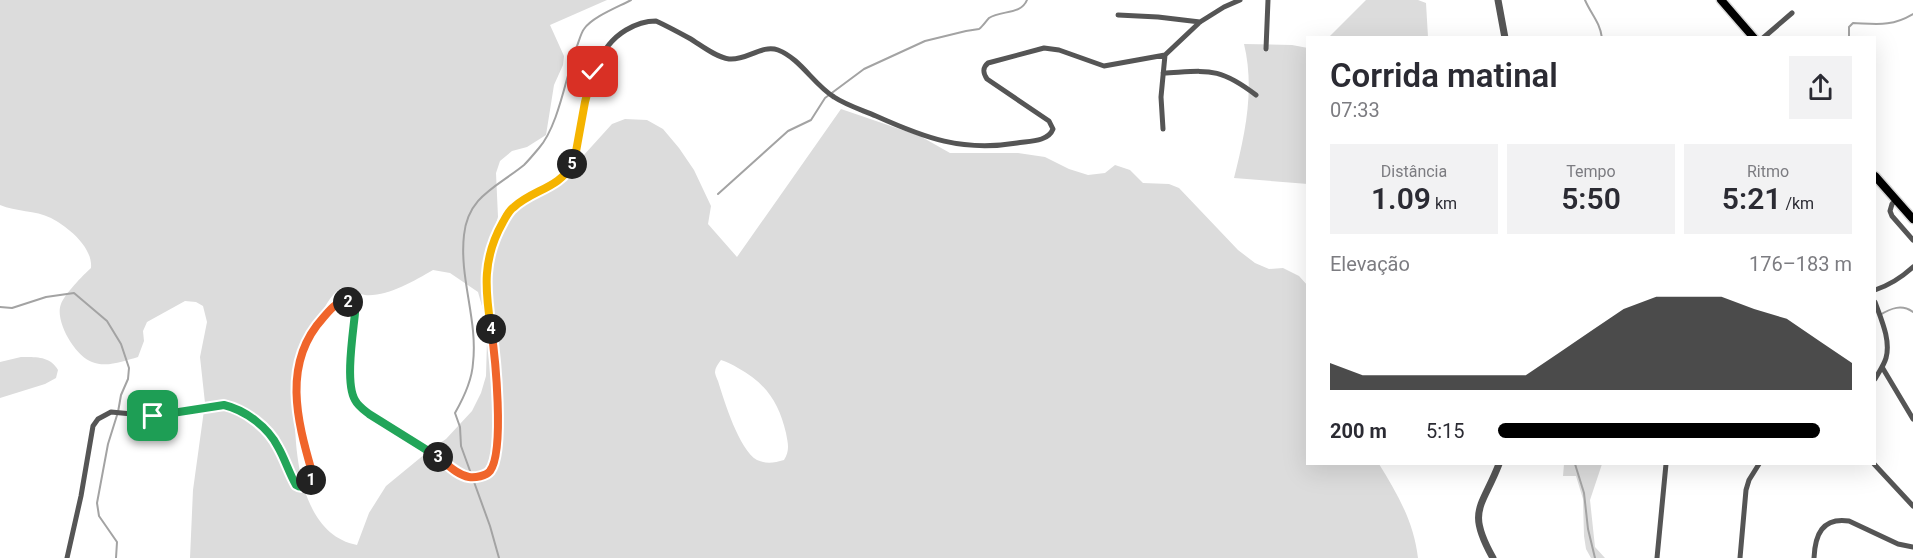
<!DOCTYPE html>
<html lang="pt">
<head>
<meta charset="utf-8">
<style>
  :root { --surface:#fff; --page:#f2f2f3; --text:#2b2b33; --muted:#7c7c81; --accent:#000 }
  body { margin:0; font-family:Roboto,sans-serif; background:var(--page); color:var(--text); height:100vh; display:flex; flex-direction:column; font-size:22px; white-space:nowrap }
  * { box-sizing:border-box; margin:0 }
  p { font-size:20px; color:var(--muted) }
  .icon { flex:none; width:33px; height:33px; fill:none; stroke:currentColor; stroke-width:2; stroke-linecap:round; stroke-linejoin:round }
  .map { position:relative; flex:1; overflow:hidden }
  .drawer { position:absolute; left:1306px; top:36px; width:570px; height:429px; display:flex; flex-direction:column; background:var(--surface); border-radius:0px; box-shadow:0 6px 24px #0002 }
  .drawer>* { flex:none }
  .pin { position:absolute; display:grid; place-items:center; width:51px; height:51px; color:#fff; margin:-26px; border-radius:12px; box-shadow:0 3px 9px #0006 }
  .km { position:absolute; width:30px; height:30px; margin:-15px; border-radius:50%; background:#222; color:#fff; font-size:16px; line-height:30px; text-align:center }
  .round { display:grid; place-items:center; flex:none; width:63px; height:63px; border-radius:0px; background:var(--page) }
  .headline { display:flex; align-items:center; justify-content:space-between; height:102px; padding:0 24px }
  h1 { font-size:33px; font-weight:600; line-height:45px }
  .metrics { display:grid; grid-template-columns:repeat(3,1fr); gap:9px; height:102px; padding:6px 24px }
  .metrics div { display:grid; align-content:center; border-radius:0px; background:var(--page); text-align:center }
  .metrics b { font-size:30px; font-weight:600 }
  .metrics small { font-size:16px; font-weight:400 }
  .metrics p { font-size:16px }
  .chart { height:168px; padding:12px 24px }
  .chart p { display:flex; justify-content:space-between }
  .chart svg { width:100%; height:108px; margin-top:6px; fill:var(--accent); opacity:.7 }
  ul { padding:0 24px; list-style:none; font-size:20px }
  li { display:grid; grid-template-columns:96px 72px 1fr; align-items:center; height:45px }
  li i { height:15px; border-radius:8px; background:var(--accent) }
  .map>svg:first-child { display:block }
</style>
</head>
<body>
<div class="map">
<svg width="1913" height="558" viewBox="0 0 1913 558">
  <rect width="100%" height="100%" fill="#fff"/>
  <path fill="#dcdcdc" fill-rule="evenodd" d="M0,0H607L550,25L564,56L563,65L554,85L546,135L527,147L512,151L500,161L496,173L498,217L494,231L525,197L540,187L563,178L612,124L625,119L647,120L663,129L679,148L694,170L711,206L708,224L737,257L841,109L920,136L950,153H1018L1045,157L1069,169L1088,175L1105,173L1115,165L1130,170L1143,183L1169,184L1179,188L1238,250L1255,263L1269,269L1283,268L1299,276L1308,286V464H1379C1397,493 1414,522 1418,558H190L193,490L205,403L200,357L207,322L203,306L196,302L185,301L147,322L143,331L144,341L138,357C124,361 106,368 92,362C76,357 54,321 61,304C64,295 83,275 91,268C93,247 68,227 51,218C35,210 16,212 0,205ZM433,270L450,273L478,292L484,313L487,340L486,376L481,393L472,411L446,439L431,449L386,486L369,513L357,545C300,534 294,452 295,405C295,396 293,386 295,377C298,364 311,334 318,321C323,310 330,295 341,288C349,290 357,294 365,295C387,297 414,281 433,270ZM721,360C728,362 733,365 738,368C766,383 779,403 786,433C788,444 790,450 784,460C774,463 766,464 757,460C739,450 724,400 718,381C717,379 715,374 715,372C715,368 718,364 721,360Z
    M1366,0H1418L1426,3L1428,37H1329Z
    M1244,44L1292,45L1308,48V184L1234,178C1245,135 1255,89 1244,44Z
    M21,357C36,357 50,356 58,370L56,378L45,384L0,398V362Z
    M1564,464H1602L1590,500L1595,547L1605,558H1591L1586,549L1584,536L1583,499L1576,476H1563Z"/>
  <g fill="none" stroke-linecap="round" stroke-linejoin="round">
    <path stroke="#a3a3a3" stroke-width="2" d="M1585,0C1591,14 1600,22 1602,38
      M1849,38V27L1853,23C1877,24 1891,27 1913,14
      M718,194L788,131L811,120L825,98L864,69L925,41L966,31L979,29C983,26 986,21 989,18C1001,10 1021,15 1027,0
      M0,307L12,308L46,297L74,293L107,321L121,344L129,368L128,379L121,395L118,412L108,444L97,503L99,516L117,542L116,558
      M1880,315C1891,308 1902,304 1913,312
      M1575,464L1584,493L1588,529L1595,558
      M499,558L490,526L461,446L460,427L455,413C463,399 472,381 473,363C478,320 459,278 464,235C468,196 497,187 524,165C529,160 534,154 539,148C559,125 566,75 577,46C579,41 581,33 584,29C592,17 618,7 631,0"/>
    <g stroke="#dbdbdb" stroke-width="11">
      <path id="primary" d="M1721,0L1754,38
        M1875,176L1913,219"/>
    </g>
    <path stroke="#555" stroke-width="5" d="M1118,15L1158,17L1200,22
      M1763,38L1792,13
      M1266,49L1268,0
      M1163,73C1208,71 1218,66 1256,95
      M1163,129L1161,97L1165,55
      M1896,200L1892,204L1890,211L1892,216L1913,240
      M1875,290C1890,285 1901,278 1913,267
      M1875,302C1881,319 1891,340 1886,358C1884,365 1879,372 1875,379
      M1882,367L1913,419
      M1874,464L1913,506
      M67,558L81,496L93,426L98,419L111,412L153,416L224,406C245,410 268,427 278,447C285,459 289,473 296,485C306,491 312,481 312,472C297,419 281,364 323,318C331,309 337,300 349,302L354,309L351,365V389L359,406L435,454L458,473L469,478L488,473C496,462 496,447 497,434C498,408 498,382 495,356C492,335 487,314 486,293C483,268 494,226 513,207C529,191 556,190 569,169C575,160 576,150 579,139C588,101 589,52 626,30C636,24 645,21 656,21C667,26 678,32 689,38C701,45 715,57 729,59C746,61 762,44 778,50C801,59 813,84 834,97C846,105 862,110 876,116C925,138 962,152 1017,143C1029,141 1048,142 1053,129L1049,121L987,79C983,73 982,68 988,63L1044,48L1059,50L1104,66L1165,55L1200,22L1224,7L1240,0
      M1657,558L1666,464
      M1740,558L1746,490L1749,480L1759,464
      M1814,558C1815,535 1822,517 1849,521L1898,544L1913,547"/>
    <path stroke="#555" stroke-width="7" d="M1498,0L1505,38
      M1493,558C1466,510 1482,508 1499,464"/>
    <use href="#primary" stroke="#000" stroke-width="8"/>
  </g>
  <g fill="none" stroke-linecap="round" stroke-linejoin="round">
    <g stroke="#fff" stroke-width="12">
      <path id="split-1" d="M153,416L224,405C245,410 268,427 278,447C285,459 289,473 296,485C302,489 308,486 311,480"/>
    </g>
    <g stroke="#fff" stroke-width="12">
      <path id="split-2" d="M311,480L312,472C297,420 282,363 323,318C330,310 337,300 348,302"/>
    </g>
    <g stroke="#fff" stroke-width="12">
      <path id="split-3" d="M348,302L353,305L355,313C353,334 345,383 355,400C358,406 364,410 369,414L438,457"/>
    </g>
    <g stroke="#fff" stroke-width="12">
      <path id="split-4" d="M438,457C447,464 457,475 469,477C475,478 486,476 490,471C505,451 495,355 491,329"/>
    </g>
    <g stroke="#fff" stroke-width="12">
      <path id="split-5" d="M491,329C485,289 482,259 503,222C506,217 509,210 514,207C532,190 560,188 572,164"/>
    </g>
    <g stroke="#fff" stroke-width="12">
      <path id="split-6" d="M572,164L575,157L585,102L593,72"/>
    </g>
    <use href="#split-1" stroke="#22a559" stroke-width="8"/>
    <use href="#split-2" stroke="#f0652b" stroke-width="8"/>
    <use href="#split-3" stroke="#22a559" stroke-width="8"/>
    <use href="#split-4" stroke="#f0652b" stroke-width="8"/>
    <use href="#split-5" stroke="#f5b400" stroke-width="8"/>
    <use href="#split-6" stroke="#f5b400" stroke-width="8"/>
  </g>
</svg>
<div class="pin" style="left:153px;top:416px;background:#1e9e55"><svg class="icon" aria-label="arrive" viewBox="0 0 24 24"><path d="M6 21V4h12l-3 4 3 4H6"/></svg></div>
<div class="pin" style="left:593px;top:72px;background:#d93025"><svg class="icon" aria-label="check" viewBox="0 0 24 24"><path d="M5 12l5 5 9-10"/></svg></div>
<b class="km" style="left:311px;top:480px">1</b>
<b class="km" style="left:348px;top:302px">2</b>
<b class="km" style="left:438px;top:457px">3</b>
<b class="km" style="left:491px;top:329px">4</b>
<b class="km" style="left:572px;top:164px">5</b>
<section class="drawer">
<div class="headline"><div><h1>Corrida matinal</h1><p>07:33</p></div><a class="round"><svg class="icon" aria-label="share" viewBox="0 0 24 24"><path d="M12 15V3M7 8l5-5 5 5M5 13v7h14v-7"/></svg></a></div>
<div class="metrics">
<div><p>Distância</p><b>1.09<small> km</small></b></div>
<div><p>Tempo</p><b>5:50</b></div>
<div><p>Ritmo</p><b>5:21<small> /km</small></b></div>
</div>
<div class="chart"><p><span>Elevação</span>176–183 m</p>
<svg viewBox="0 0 160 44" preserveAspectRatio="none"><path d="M0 44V33L10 38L20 38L30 38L40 38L50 38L60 38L70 29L80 20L90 11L100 6L110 6L120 6L130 11L140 15L150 24L160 33V44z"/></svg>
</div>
<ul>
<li><b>200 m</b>5:15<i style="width:91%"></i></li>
</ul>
</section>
</div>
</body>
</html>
